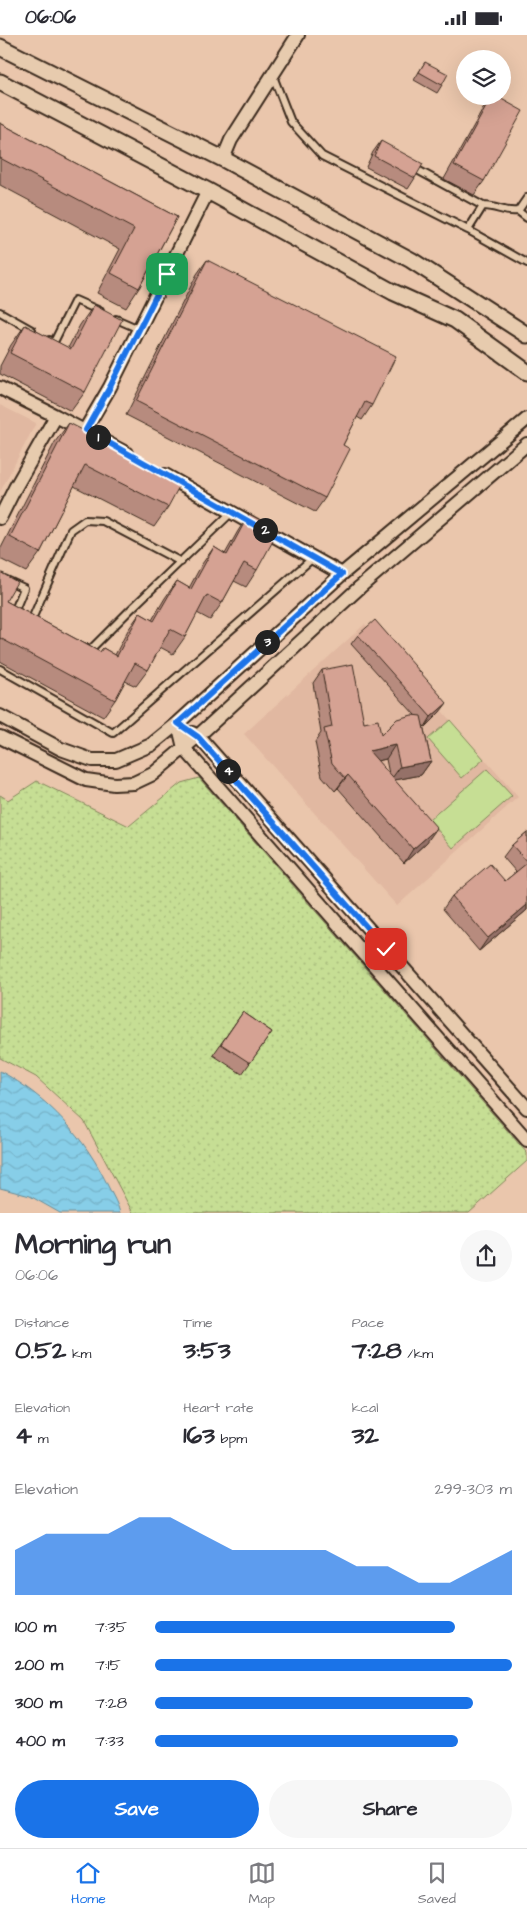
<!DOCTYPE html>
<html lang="en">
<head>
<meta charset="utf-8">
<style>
  :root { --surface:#fff; --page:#f7f7f7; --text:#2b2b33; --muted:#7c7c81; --line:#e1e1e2; --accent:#1a73e8 }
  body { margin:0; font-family:"Architects Daughter",sans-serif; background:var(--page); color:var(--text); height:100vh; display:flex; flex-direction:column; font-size:19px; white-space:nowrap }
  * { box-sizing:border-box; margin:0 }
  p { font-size:16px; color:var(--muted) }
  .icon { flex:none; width:28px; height:28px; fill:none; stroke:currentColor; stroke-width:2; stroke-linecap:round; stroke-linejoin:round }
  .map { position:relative; height:1178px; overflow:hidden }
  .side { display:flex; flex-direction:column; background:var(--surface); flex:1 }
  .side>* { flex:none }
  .controls { position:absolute; left:456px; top:15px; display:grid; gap:10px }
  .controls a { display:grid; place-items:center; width:55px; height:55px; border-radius:50%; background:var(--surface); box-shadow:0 5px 20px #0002; font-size:25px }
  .pin { position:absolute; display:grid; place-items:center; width:42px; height:42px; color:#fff; margin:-21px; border-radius:10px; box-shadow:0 2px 8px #0006 }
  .km { position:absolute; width:25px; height:25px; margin:-12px; border-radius:50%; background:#222; color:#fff; font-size:14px; line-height:25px; text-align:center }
  .round { display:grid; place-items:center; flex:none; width:52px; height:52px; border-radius:26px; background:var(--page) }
  .headline { display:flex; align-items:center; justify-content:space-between; height:85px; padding:0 15px }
  h1 { font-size:28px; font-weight:700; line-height:38px }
  .stats { display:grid; grid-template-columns:repeat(3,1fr); gap:8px; height:85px; padding:5px 15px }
  .stats div { display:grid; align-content:center }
  .stats b { font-size:25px; font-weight:700 }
  .stats small { font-size:14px; font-weight:400 }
  .stats p { font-size:14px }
  .chart { height:140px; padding:10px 15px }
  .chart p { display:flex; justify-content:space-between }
  .chart svg { width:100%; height:90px; margin-top:5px; fill:var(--accent); opacity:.7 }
  .primary-button { display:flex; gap:10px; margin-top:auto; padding:10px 15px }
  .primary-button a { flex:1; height:58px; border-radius:30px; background:var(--accent); color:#fff; font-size:20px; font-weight:700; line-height:58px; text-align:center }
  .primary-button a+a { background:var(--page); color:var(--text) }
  ul { padding:0 15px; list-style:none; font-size:16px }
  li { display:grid; grid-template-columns:80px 60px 1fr; align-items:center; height:38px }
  li i { height:12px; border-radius:6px; background:var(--accent) }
  .status { display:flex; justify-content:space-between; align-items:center; height:35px; padding:0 25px; background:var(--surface); direction:ltr }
  .status svg { height:14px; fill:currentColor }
  .dock { display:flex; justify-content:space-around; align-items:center; height:70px; border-top:1px solid var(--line); background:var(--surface); font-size:14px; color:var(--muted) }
  .dock a { display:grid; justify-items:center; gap:2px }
  .dock .current { color:var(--accent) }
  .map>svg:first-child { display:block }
</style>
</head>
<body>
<div class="status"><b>06:06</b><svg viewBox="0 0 49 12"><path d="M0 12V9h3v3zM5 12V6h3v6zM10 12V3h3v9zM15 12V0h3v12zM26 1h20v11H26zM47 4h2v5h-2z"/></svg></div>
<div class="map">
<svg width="527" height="1178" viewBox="0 0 527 1178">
  <defs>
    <pattern id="grass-dots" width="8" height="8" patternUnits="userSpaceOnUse" patternTransform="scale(1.25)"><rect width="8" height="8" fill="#c6de94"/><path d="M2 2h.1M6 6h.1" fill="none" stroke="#abbf7f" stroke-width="1.8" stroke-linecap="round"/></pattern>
    <pattern id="water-waves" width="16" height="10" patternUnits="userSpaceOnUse" patternTransform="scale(1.25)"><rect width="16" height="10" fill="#87cee8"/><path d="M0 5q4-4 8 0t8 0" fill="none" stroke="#75b1c7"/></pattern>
  </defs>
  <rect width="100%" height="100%" fill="#eac6ac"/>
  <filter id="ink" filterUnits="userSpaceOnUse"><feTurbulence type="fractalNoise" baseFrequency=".02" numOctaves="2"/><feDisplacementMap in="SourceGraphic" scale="10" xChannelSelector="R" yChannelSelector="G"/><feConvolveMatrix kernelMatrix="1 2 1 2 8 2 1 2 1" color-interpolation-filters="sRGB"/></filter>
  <g filter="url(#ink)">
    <path fill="#e1b8a1" d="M0,370L36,388L0,457Z
      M365,589L518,762L397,871L244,699Z"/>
    <path fill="url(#grass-dots)" stroke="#808459" d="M199,743L527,1118V1126L469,1178H133L84,1086L36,1042L0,1023V760L8,765L37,746L129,791L181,748Z"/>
    <path fill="#c6de94" stroke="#808459" d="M450,685L484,724L462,743L428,704Z
      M487,734L512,761L453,813L429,785Z"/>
    <path fill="url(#water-waves)" stroke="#698c97" d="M0,1036C48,1062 86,1103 109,1153C113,1161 118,1169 120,1178H60L30,1161L0,1153Z"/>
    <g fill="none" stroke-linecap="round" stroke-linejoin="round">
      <g stroke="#3b2a1e" stroke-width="10">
        <path id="service" d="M273,41L291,87L322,121L468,195L527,228
          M412,132L483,171
          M518,176L527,183
          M468,195L483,171C498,171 503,178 518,176L527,163
          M0,277L32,295
          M116,284L139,294
          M49,305L54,307L75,265L100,276
          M0,542L24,553L15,575L18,577
          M32,584L71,495L85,485L103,486L181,527
          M87,613L90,615L130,575L232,477
          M0,634L113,698L314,522"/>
      </g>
      <g stroke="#3b2a1e" stroke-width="16">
        <path id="minor" d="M223,124L231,105L298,0
          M0,353L56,381
          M85,395L110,352L208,156
          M165,440L342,539
          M0,483L15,453L56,381L126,418
          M0,681L61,714L92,725H116L151,710L178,688L342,539L527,384
          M178,688L184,713L527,1105
          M192,698L198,701L527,1073
          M0,702L86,745L114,749L134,748L153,739L198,701L360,552L527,409"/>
      </g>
      <g stroke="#3b2a1e" stroke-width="19">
        <path id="tertiary" d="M0,12L223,124L411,225L527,300
          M0,47L208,156L393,257L455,285L527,337"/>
      </g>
      <use href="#service" stroke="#e7cbae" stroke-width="6"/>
      <use href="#minor" stroke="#e7cbae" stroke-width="12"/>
      <use href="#tertiary" stroke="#e7cbae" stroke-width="15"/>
    </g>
    <path fill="#b78b7e" stroke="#3b2a1e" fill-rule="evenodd" d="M425,27L442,50L437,58L414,45Z
      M492,61L484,146L474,160L444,144L483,74Z
      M0,88L177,182L139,253L126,273L97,258L120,214L0,150Z
      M381,106L415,143L408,154L366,132L373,117Z
      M207,225L372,370L362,385L357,382L343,410L325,463L315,477L126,380L197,239Z
      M94,270L85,357L71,376L0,339V331L11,310L25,290L68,313L80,290Z
      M69,388L168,472L154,492L74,451L40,518L26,537L0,524V515L55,407Z
      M249,479L257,535L246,552L234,546L222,568L210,585L197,578L185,602L173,619L160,612L148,635L136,651L125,646L115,665L103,682L0,626V537L6,566L100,617L103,613L115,620L128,595L140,578L152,585L165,563L177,546L189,553L202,529L214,512L225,519L238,496Z
      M358,600L440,677L425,692L423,690L431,726L421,740L394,745L427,807L404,828L338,753L335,756L322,741L315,707L321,698L313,648L322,635L364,688L381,700L415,680L351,609ZM386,724L389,739L377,726Z
      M527,797V875L479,916L443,874L452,861L505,846L516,837L503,822L512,810Z
      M243,977L272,997L242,1039L213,1020Z"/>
    <path fill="#957167" stroke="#3b2a1e" d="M447,668L440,677L425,692L431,682Z
      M395,710L386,724L359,730L369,716Z
      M431,726L421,740L390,746L400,732Z
      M348,740L338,753L335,756L345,743Z
      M437,793L427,807L404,828L413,814Z
      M527,870V875L479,916L488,903Z"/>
    <path fill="#d5a293" stroke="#3b2a1e" d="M425,27L448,39L442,50L419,37Z
      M492,61H496L523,76L484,146L454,130Z
      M0,88L177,182L139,253L111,238L134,194L0,123Z
      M381,106L423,129L415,143L374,121Z
      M207,225L396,321L372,370L365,367L343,410L350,414L325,463L136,366Z
      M94,270L122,285L85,357L10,318L25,290L71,314Z
      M69,388L182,446L168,472L85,430L40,518L10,502Z
      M249,479L279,495L257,535L244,528L222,568L207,560L185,602L170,594L148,635L135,628L115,665L0,603V537L17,547L6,566L100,617L103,613L117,621L140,578L154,586L177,546L191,554L214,512L227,520Z
      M375,585L447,668L431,682L358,600Z
      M353,629L364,688L378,685L381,700L397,684L412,680L421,681L431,726L400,732L395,710L369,716L437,793L413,814L348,740L345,743L332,728L324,694L332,692L322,635Z
      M527,797V827L512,810Z
      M527,828V870L488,903L452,861L490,829L505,846Z
      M243,977L272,997L250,1028L221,1009Z"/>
  </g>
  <g fill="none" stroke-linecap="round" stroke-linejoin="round" filter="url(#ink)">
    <g stroke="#fff" stroke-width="10">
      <path id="route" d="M167,239L110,352L86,395L342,539L178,688L198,702L386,914"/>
    </g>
    <use href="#route" stroke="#1a73e8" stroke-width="6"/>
  </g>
</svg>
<div class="controls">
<a><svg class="icon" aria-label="layers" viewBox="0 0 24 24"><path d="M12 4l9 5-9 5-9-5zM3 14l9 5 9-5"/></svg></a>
</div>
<div class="pin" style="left:167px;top:239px;background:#1e9e55"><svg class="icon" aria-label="arrive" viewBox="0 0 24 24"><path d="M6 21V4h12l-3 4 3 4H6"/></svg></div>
<div class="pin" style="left:386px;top:914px;background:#d93025"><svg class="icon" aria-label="check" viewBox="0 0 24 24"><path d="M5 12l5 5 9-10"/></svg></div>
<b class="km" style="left:98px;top:402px">1</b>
<b class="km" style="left:265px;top:495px">2</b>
<b class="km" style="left:267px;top:607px">3</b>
<b class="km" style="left:228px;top:736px">4</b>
</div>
<section class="side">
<div class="headline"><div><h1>Morning run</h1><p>06:06</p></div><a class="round"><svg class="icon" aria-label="share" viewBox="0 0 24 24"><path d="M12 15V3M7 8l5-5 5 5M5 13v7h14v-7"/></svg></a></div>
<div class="stats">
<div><p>Distance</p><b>0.52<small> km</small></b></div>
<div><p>Time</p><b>3:53</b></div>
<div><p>Pace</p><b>7:28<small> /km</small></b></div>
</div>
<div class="stats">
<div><p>Elevation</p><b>4<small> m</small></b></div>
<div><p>Heart rate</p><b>163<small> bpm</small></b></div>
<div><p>kcal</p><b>32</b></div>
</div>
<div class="chart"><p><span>Elevation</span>299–303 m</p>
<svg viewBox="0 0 160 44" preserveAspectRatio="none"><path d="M0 44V22L10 14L20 14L30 14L40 6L50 6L60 14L70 22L80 22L90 22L100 22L110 30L120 30L130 38L140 38L150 30L160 22V44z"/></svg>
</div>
<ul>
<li><b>100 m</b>7:35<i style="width:84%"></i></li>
<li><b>200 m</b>7:15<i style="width:100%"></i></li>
<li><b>300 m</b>7:28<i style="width:89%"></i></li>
<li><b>400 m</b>7:33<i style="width:85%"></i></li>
</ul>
<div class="primary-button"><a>Save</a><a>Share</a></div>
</section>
<nav class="dock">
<a class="current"><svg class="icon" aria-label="home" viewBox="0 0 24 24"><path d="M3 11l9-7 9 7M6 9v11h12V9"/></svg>Home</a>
<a><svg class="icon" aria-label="map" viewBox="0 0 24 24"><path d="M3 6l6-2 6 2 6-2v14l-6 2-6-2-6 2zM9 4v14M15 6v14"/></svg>Map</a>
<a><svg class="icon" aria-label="saved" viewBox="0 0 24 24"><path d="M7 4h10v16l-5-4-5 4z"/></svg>Saved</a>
</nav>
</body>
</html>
